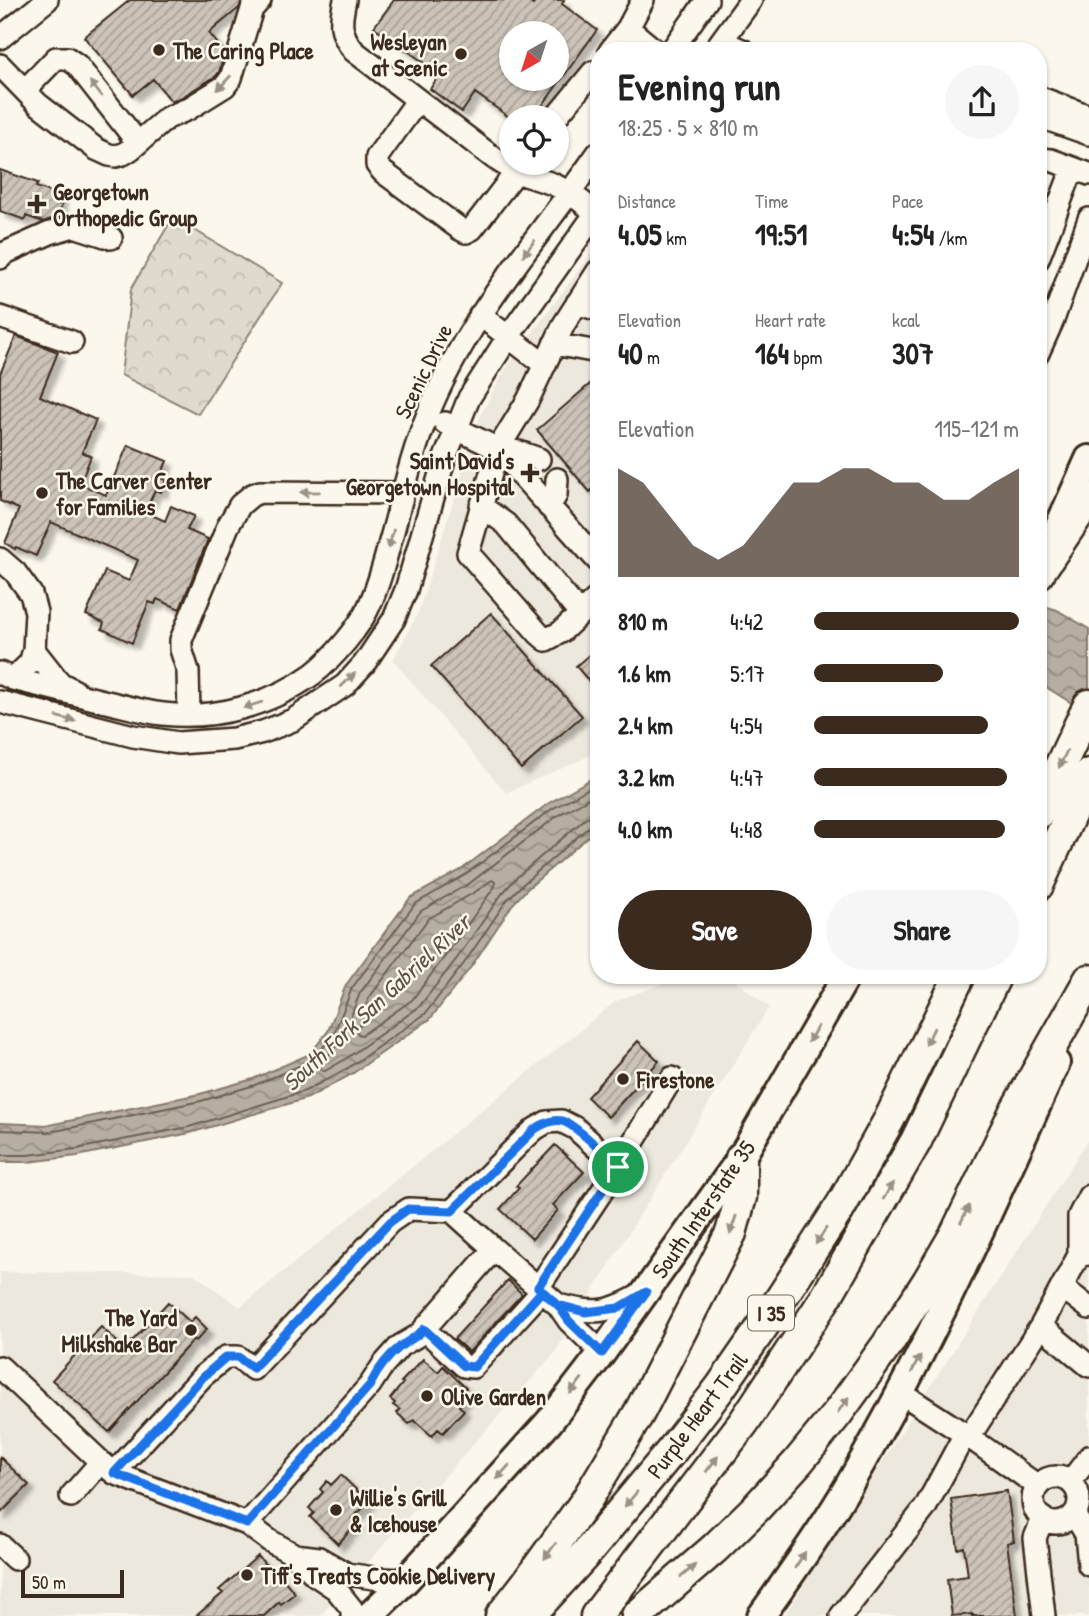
<!DOCTYPE html>
<html lang="en">
<head>
<meta charset="utf-8">
<style>
  :root { --surface:#fff; --page:#f6f6f6; --text:#222; --muted:#767676; --accent:#3b2a1e }
  body { margin:0; font-family:"Patrick Hand",sans-serif; background:var(--page); color:var(--text); height:100vh; display:flex; flex-direction:column; font-size:26px; white-space:nowrap }
  * { box-sizing:border-box; margin:0 }
  p { font-size:23px; color:var(--muted) }
  .icon { flex:none; width:38px; height:38px; fill:none; stroke:currentColor; stroke-width:2; stroke-linecap:round; stroke-linejoin:round }
  .map { position:relative; flex:1; overflow:hidden }
  .drawer { position:absolute; left:590px; top:42px; width:457px; height:942px; display:flex; flex-direction:column; background:var(--surface); border-radius:28px; box-shadow:0 2px 5px #0004 }
  .drawer>* { flex:none }
  .needle { width:46px; rotate:219deg }
  .fabs { position:absolute; left:499px; top:21px; display:grid; gap:14px }
  .fabs a { display:grid; place-items:center; width:70px; height:70px; border-radius:50%; background:var(--surface); box-shadow:0 2px 5px #0004; font-size:35px }
  .scale { position:absolute; left:21px; bottom:18px; width:103px; box-sizing:border-box; padding-left:7px; border:4px solid #3b2a1e; border-top:0; font-size:19px; line-height:24px; white-space:nowrap; color:#3b2a1e; -webkit-text-stroke:5px #fbf7ec; paint-order:stroke }
  .pin { position:absolute; display:grid; place-items:center; width:60px; height:60px; color:#fff; margin:-30px; border:4px solid #fff; border-radius:50%; box-shadow:0 2px 7px #0007 }
  .round { display:grid; place-items:center; flex:none; width:74px; height:74px; border-radius:37px; background:var(--page) }
  .head { display:flex; align-items:center; justify-content:space-between; height:119px; padding:0 28px }
  h1 { font-size:38px; font-weight:700; line-height:52px }
  .metrics { display:grid; grid-template-columns:repeat(3,1fr); gap:10px; height:119px; padding:7px 28px }
  .metrics div { display:grid; align-content:center }
  .metrics b { font-size:30px; font-weight:700 }
  .metrics small { font-size:19px; font-weight:400 }
  .metrics p { font-size:19px }
  .chart { height:196px; padding:14px 28px }
  .chart p { display:flex; justify-content:space-between }
  .chart svg { width:100%; height:126px; margin-top:7px; fill:var(--accent); opacity:.7 }
  .cta { display:flex; gap:14px; margin-top:auto; padding:14px 28px }
  .cta a { flex:1; height:80px; border-radius:42px; background:var(--accent); color:#fff; font-size:28px; font-weight:700; line-height:80px; text-align:center }
  .cta a+a { background:var(--page); color:var(--text) }
  ul { padding:0 28px; list-style:none; font-size:23px }
  li { display:grid; grid-template-columns:112px 84px 1fr; align-items:center; height:52px }
  li i { height:18px; border-radius:9px; background:var(--accent) }
  .map>svg:first-child { display:block }
</style>
</head>
<body>
<div class="map">
<svg width="1089" height="1616" viewBox="0 0 1089 1616">
  <defs>
    <pattern id="forest-crowns" width="20" height="18" patternUnits="userSpaceOnUse" patternTransform="scale(1.75)"><rect width="20" height="18" fill="#dfd9ce"/><path d="M2 6a3 3 0 1 1 6 0M12 15a3 3 0 1 1 6 0" fill="none" stroke="#c0bab0"/></pattern>
    <pattern id="water-waves" width="16" height="10" patternUnits="userSpaceOnUse" patternTransform="scale(1.75)"><rect width="16" height="10" fill="#b6aea2"/><path d="M0 5q4-4 8 0t8 0" fill="none" stroke="#958e83"/></pattern>
    <pattern id="building-hatch" width="6" height="6" patternUnits="userSpaceOnUse" patternTransform="scale(1.75)"><rect width="6" height="6" fill="#ccc4b9"/><path d="M-1 1l2-2M0 6l6-6M5 7l2-2" fill="none" stroke="#a79f96"/></pattern>
    <filter id="shadow"><feDropShadow dx="6" dy="6" stdDeviation="2" flood-color="#0004"/></filter>
  </defs>
  <rect width="100%" height="100%" fill="#fbf7ec"/>
  <filter id="ink" filterUnits="userSpaceOnUse"><feTurbulence type="fractalNoise" baseFrequency=".0143" numOctaves="2"/><feDisplacementMap in="SourceGraphic" scale="14" xChannelSelector="R" yChannelSelector="G"/><feConvolveMatrix kernelMatrix="1 2 1 2 8 2 1 2 1" color-interpolation-filters="sRGB"/></filter>
  <g filter="url(#ink)">
    <path fill="#ede8dd" d="M598,244V752L506,793L393,660L418,613L481,414L505,370Z
      M686,975H727L769,1007L554,1354L320,1616H0V1272L194,1274L240,1307L616,1001Z
      M1089,1138V1616H784Z"/>
    <path fill="url(#forest-crowns)" stroke="#8d8276" stroke-width="2" d="M173,217L282,283L198,414L121,375L131,289Z"/>
    <path fill="url(#water-waves)" stroke="#85796d" stroke-width="2" d="M1038,604L1057,610L1089,629V714L1038,682Z
      M598,775V828L526,890L512,905L471,967L430,1019L352,1074L308,1098L190,1133L77,1156L28,1162H0V1123L49,1125L200,1094L253,1079L310,1054L328,1031L346,985L410,898L461,870L549,803Z"/>
    <g fill="none" stroke-linecap="round" stroke-linejoin="round">
      <path stroke="#6c5f53" stroke-width="2" d="M598,793L557,816L470,883L421,911L360,993L342,1039L320,1065L321,1070L325,1071L344,1060L419,1007L458,957L501,895L516,878L586,818L592,815L598,814
        M492,880L495,882V886L449,951L412,1000L362,1035L358,1034L357,1031L369,998L428,919L475,892Z
        M0,1130L50,1132L201,1101L255,1085L313,1060L334,1034L352,988L415,904L465,875L552,809L598,783
        M0,1155H28L76,1149L189,1127L305,1091L348,1068L425,1014L465,962L507,900L522,885L591,825L598,823"/>
    </g>
    <path fill="url(#building-hatch)" stroke="#3b2a1e" stroke-width="2" fill-rule="evenodd" filter="url(#shadow)" d="M130,0H242L239,8L209,33L225,53L219,72L216,76L182,97L172,102L153,79L133,95L84,37Z
      M394,0H527L533,5L536,0H564L562,4L597,30L534,117H509L475,93L462,112L430,89L440,74L374,27ZM511,33H556V79H511Z
      M0,170L38,183L36,187L62,196L59,204L62,205L57,217L43,222L26,216L25,220L0,211Z
      M16,336L58,352L40,396L96,420L82,452L91,456L80,484L106,495L128,445L167,461L160,478L166,480L161,492L155,490L145,512L165,521L171,506L194,516L187,530L208,539L180,609L157,599L155,604L149,602L132,643L102,629L104,623L86,615L105,571L129,581L138,560L51,522L36,556L16,547L15,549L5,543L19,509L0,501V374Z
      M598,377V485L590,492L537,430Z
      M491,613L582,716L521,769L431,666Z
      M598,647V692L576,666Z
      M638,1041L659,1061L608,1117L587,1097Z
      M555,1145L584,1172L553,1205L558,1210L532,1239L500,1209L519,1188L516,1186Z
      M508,1280L522,1294L469,1352L454,1339Z
      M168,1302L190,1322L195,1317L207,1329L196,1341L194,1339L109,1432L52,1380L101,1327L125,1349Z
      M423,1359L438,1372L443,1366L466,1388L460,1394L465,1398L459,1406L464,1410L443,1433L438,1429L432,1436L414,1420L409,1424L397,1413L400,1410L393,1405L395,1403L390,1399L403,1383L401,1382Z
      M0,1457L29,1485L0,1514Z
      M341,1475L369,1502L352,1519L357,1523L338,1544L310,1517L314,1513L309,1508L323,1492L320,1489L327,1481L331,1485Z
      M1007,1491L1014,1541L1007,1543L1017,1616H973V1614L952,1616L947,1579L968,1576L964,1547L958,1549L951,1499Z
      M258,1556L276,1577L279,1574L295,1593L281,1604L279,1602L264,1616H196L223,1593L219,1590Z"/>
    <g fill="none" stroke-linecap="round" stroke-linejoin="round">
      <g stroke="#3b2a1e" stroke-width="26">
        <path id="minor" d="M345,0C340,22 339,33 354,51L494,158L516,172L553,184L570,193L598,214
          M628,28L643,0
          M0,38L47,0
          M721,41L744,51
          M610,51L628,28L656,51
          M671,51L707,0
          M714,51L751,0
          M0,65L38,104L96,149L109,155L116,156L123,154L131,149L167,118L188,109L225,86L231,78L252,9L260,0
          M25,90L56,58H67L77,65L138,143
          M1038,97L1089,116
          M418,100L377,157V165L383,172L460,229L466,232L472,229L523,163
          M1038,116L1089,134
          M556,117L593,72
          M1038,159L1051,160L1089,174
          M0,258L5,253L50,233L74,226L111,238
          M1038,259L1073,168
          M598,271L564,324L528,400L498,449L468,553L539,634L546,640L561,632L598,597
          M577,303L598,310
          M480,315L545,365
          M0,317L72,342
          M554,344L598,352
          M1038,353L1053,320L1089,219
          M445,423L498,449L519,452L539,459
          M498,449L598,561
          M481,506L506,524L580,614
          M549,507L556,495L557,479
          M0,559L15,572L31,594L36,612L34,650L30,663L13,679
          M34,650L60,683L75,691
          M0,673L13,679C46,687 78,695 111,703C128,707 145,712 163,714C215,720 270,705 313,674C325,665 336,653 346,641C355,630 364,618 369,606C380,583 385,559 392,535C403,494 412,453 428,414C467,317 539,238 598,153
          M0,702L133,736L178,743L234,739L263,732L293,720L345,685L364,664L394,619L406,590L444,460L469,398L508,337L598,210
          M189,714L188,671L181,649V640L228,526L240,505L252,495L260,492L403,493
          M452,1211L523,1140L535,1129L547,1122L561,1121L575,1128L618,1167
          M494,1249L558,1305L569,1321L602,1353
          M1079,1255V1216L1089,1196
          M1062,1287L1089,1308
          M538,1288L618,1167L672,1078
          M558,1305C595,1315 609,1313 642,1294
          M1041,1326L1079,1255L1089,1254
          M424,1329L464,1366L473,1367L542,1291
          M0,1367L101,1462L114,1473L247,1524L270,1541L295,1555L315,1575L336,1589L352,1609V1616
          M901,1393L969,1437L1041,1326L1089,1366
          M969,1437L1038,1486
          M114,1473L203,1376L226,1357H238L253,1369L390,1222L409,1209L452,1211L494,1249L419,1335L400,1346L383,1365L370,1385L247,1524
          M1033 1500a23 23 0 1 1 46 0a23 23 0 1 1-46 0Z
          M1070,1482L1089,1457
          M71,1496L101,1462
          M1074,1514L1086,1534L1089,1565
          M1043,1518L1035,1538L1044,1616
          M0,1545L15,1559
          M295,1555L319,1558L347,1574L380,1579L406,1580
          M841,1616L925,1508L965,1434"/>
      </g>
      <g stroke="#3b2a1e" stroke-width="32">
        <path id="major" d="M1058,528L1089,459
          M369,1616L406,1580L549,1422L602,1353L741,1158L847,975
          M761,1616C792,1573 823,1529 850,1483C929,1348 992,1206 1056,1063"/>
      </g>
      <g stroke="#3b2a1e" stroke-width="35">
        <path id="highway" d="M1038,574L1089,498
          M1038,813L1089,705
          M1038,885L1089,774
          M501,1616L526,1584L586,1501L639,1413L731,1233L741,1197V1158
          M529,1616L590,1549L673,1449L720,1388L765,1323L842,1204L889,1120L960,975
          M596,1616L744,1422L825,1299L916,1141L996,975
          M637,1616L715,1548L756,1508L798,1462L837,1414L887,1345L928,1281L956,1233L1014,1113L1089,980"/>
      </g>
      <use href="#minor" stroke="#fbf7ec" stroke-width="21"/>
      <use href="#major" stroke="#fbf7ec" stroke-width="26"/>
      <use href="#highway" stroke="#fbf7ec" stroke-width="30"/>
    </g>
    <defs><path id="oneway-solid" d="M-6-.8H1V-3.2L6.5 0L1 3.2V.8H-6Z" transform="scale(1.75)"/></defs>
    <g fill="#9b9085">
      <use href="#oneway-solid" transform="translate(224 83) rotate(133)"/>
      <use href="#oneway-solid" transform="translate(96 89) rotate(-128)"/>
      <use href="#oneway-solid" transform="translate(529 248) rotate(127)"/>
      <use href="#oneway-solid" transform="translate(310 492) rotate(179)"/>
      <use href="#oneway-solid" transform="translate(391 539) rotate(105)"/>
      <use href="#oneway-solid" transform="translate(348 680) rotate(-44)"/>
      <use href="#oneway-solid" transform="translate(253 705) rotate(162)"/>
      <use href="#oneway-solid" transform="translate(66 719) rotate(14)"/>
      <use href="#oneway-solid" transform="translate(1063 759) rotate(115)"/>
      <use href="#oneway-solid" transform="translate(813 1034) rotate(120)"/>
      <use href="#oneway-solid" transform="translate(930 1036) rotate(116)"/>
      <use href="#oneway-solid" transform="translate(888 1191) rotate(-60)"/>
      <use href="#oneway-solid" transform="translate(965 1214) rotate(-64)"/>
      <use href="#oneway-solid" transform="translate(733 1225) rotate(109)"/>
      <use href="#oneway-solid" transform="translate(821 1236) rotate(123)"/>
      <use href="#oneway-solid" transform="translate(916 1364) rotate(-62)"/>
      <use href="#oneway-solid" transform="translate(576 1386) rotate(128)"/>
      <use href="#oneway-solid" transform="translate(843 1405) rotate(-54)"/>
      <use href="#oneway-solid" transform="translate(712 1464) rotate(-53)"/>
      <use href="#oneway-solid" transform="translate(503 1472) rotate(132)"/>
      <use href="#oneway-solid" transform="translate(631 1499) rotate(130)"/>
      <use href="#oneway-solid" transform="translate(550 1551) rotate(126)"/>
      <use href="#oneway-solid" transform="translate(800 1560) rotate(-57)"/>
      <use href="#oneway-solid" transform="translate(688 1571) rotate(-41)"/>
    </g>
  </g>
  <g fill="none" stroke-linecap="round" stroke-linejoin="round" filter="url(#ink)">
    <g stroke="#fff" stroke-width="14">
      <path id="route" d="M618,1167C606,1156 577,1125 562,1121C552,1119 543,1124 535,1129L452,1211L408,1209L390,1222L253,1368L238,1357H226L203,1377L114,1473L247,1524L370,1385C377,1371 388,1356 401,1346C409,1340 417,1337 424,1329L464,1366L474,1367L542,1291L558,1305L569,1321L602,1353L646,1292L619,1308L585,1312L558,1305L538,1287L618,1167"/>
    </g>
    <use href="#route" stroke="#1a73e8" stroke-width="9"/>
  </g>
  <g fill="#3b2a1e" stroke="#fbf7ec" stroke-width="2.5">
    <circle cx="159" cy="50" r="7"/>
    <circle cx="461" cy="54" r="7"/>
    <path d="M33.5 193.5h7v7h7v7h-7v7h-7v-7h-7v-7h7z"/>
    <path d="M526.5 462.5h7v7h7v7h-7v7h-7v-7h-7v-7h7z"/>
    <circle cx="42" cy="493" r="7"/>
    <circle cx="623" cy="1079" r="7"/>
    <circle cx="191" cy="1330" r="7"/>
    <circle cx="427" cy="1396" r="7"/>
    <circle cx="336" cy="1510" r="7"/>
    <circle cx="247" cy="1575" r="7"/>
  </g>
  <g text-anchor="middle" dominant-baseline="central" stroke-width="5" stroke-linejoin="round" paint-order="stroke">
    <rect fill="#fbf7ec" stroke="#75685c" stroke-width="2" x="748" y="1295.5" width="46" height="35" rx="5"/>
    <g font-size="21" font-weight="bold" fill="#3b2a1e">
      <text x="771" y="1313">I 35</text>
    </g>
    <g font-size="23" font-weight="bold" fill="#3b2a1e" stroke="#fbf7ec" text-anchor="start">
      <text x="447" y="41" text-anchor="end">Wesleyan<tspan x="447" dy="26">at Scenic</tspan></text>
      <text x="173" y="50">The Caring Place</text>
      <text x="53" y="191">Georgetown<tspan x="53" dy="26">Orthopedic Group</tspan></text>
      <text x="514" y="460" text-anchor="end">Saint David's<tspan x="514" dy="26">Georgetown Hospital</tspan></text>
      <text x="56" y="480">The Carver Center<tspan x="56" dy="26">for Families</tspan></text>
      <text x="637" y="1079">Firestone</text>
      <text x="177" y="1317" text-anchor="end">The Yard<tspan x="177" dy="26">Milkshake Bar</tspan></text>
      <text x="441" y="1396">Olive Garden</text>
      <text x="350" y="1497">Willie's Grill<tspan x="350" dy="26">&amp; Icehouse</tspan></text>
      <text x="261" y="1575">Tiff's Treats Cookie Delivery</text>
    </g>
    <g font-size="23" fill="#3b2a1e" stroke="#fbf7ec">
      <text transform="translate(423 371) rotate(-64)">Scenic Drive</text>
      <text transform="translate(703 1209) rotate(-55)">South Interstate 35</text>
      <text transform="translate(697 1415) rotate(-53)">Purple Heart Trail</text>
    </g>
    <g font-size="24" font-style="italic" fill="#605246" stroke="#fbf7ec">
      <text transform="translate(376 1002) rotate(-43)">South Fork San Gabriel River</text>
    </g>
  </g>
</svg>
<div class="fabs">
<a><svg class="needle" viewBox="-14 -14 28 28"><path d="M0-13l5 13h-10z" fill="#e53935"/><path d="M0 13l5-13h-10z" fill="#767676"/></svg></a>
<a><svg class="icon" aria-label="locate" viewBox="0 0 24 24"><circle cx="12" cy="12" r="6"/><path d="M12 2v4M12 18v4M2 12h4M18 12h4"/></svg></a>
</div>
<div class="scale">50 m</div>
<div class="pin" style="left:618px;top:1167px;background:#1e9e55"><svg class="icon" aria-label="arrive" viewBox="0 0 24 24"><path d="M6 21V4h12l-3 4 3 4H6"/></svg></div>
<section class="drawer">
<div class="head"><div><h1>Evening run</h1><p>18:25 · 5 × 810 m</p></div><a class="round"><svg class="icon" aria-label="share" viewBox="0 0 24 24"><path d="M12 15V3M7 8l5-5 5 5M5 13v7h14v-7"/></svg></a></div>
<div class="metrics">
<div><p>Distance</p><b>4.05<small> km</small></b></div>
<div><p>Time</p><b>19:51</b></div>
<div><p>Pace</p><b>4:54<small> /km</small></b></div>
</div>
<div class="metrics">
<div><p>Elevation</p><b>40<small> m</small></b></div>
<div><p>Heart rate</p><b>164<small> bpm</small></b></div>
<div><p>kcal</p><b>307</b></div>
</div>
<div class="chart"><p><span>Elevation</span>115–121 m</p>
<svg viewBox="0 0 160 44" preserveAspectRatio="none"><path d="M0 44V6L10 11L20 22L30 33L40 38L50 33L60 22L70 11L80 11L90 6L100 6L110 11L120 11L130 17L140 17L150 11L160 6V44z"/></svg>
</div>
<ul>
<li><b>810 m</b>4:42<i style="width:100%"></i></li>
<li><b>1.6 km</b>5:17<i style="width:63%"></i></li>
<li><b>2.4 km</b>4:54<i style="width:85%"></i></li>
<li><b>3.2 km</b>4:47<i style="width:94%"></i></li>
<li><b>4.0 km</b>4:48<i style="width:93%"></i></li>
</ul>
<div class="cta"><a>Save</a><a>Share</a></div>
</section>
</div>
</body>
</html>
